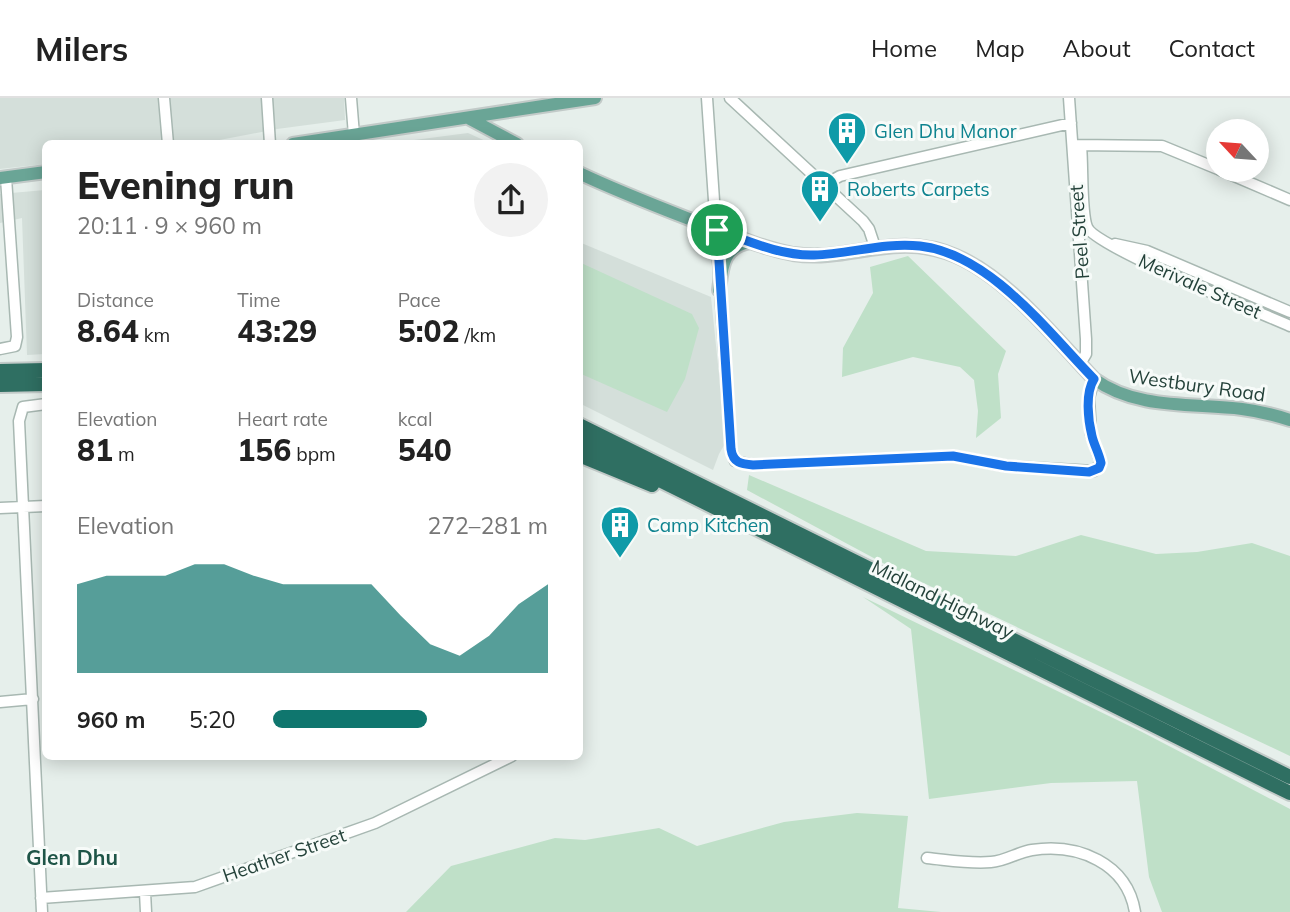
<!DOCTYPE html>
<html lang="en">
<head>
<meta charset="utf-8">
<style>
  :root { --surface:#fff; --page:#f2f2f2; --text:#222; --muted:#767676; --line:#e0e0e0; --accent:#0f766e }
  body { margin:0; font-family:Mulish,sans-serif; background:var(--page); color:var(--text); height:100vh; display:flex; flex-direction:column; font-size:26px; white-space:nowrap }
  * { box-sizing:border-box; margin:0 }
  p { font-size:23px; color:var(--muted) }
  .icon { flex:none; width:38px; height:38px; fill:none; stroke:currentColor; stroke-width:2; stroke-linecap:round; stroke-linejoin:round }
  .map { position:relative; flex:1; overflow:hidden }
  .details { position:absolute; left:42px; top:42px; width:541px; height:620px; display:flex; flex-direction:column; background:var(--surface); border-radius:10px; box-shadow:0 4px 18px #0003 }
  .details>* { flex:none }
  .needle { width:46px; rotate:296deg }
  .tools { position:absolute; left:1206px; top:21px; display:grid; gap:14px }
  .tools a { display:grid; place-items:center; width:63px; height:63px; border-radius:50%; background:var(--surface); box-shadow:0 4px 18px #0003; font-size:35px }
  .pin { position:absolute; display:grid; place-items:center; width:60px; height:60px; color:#fff; margin:-30px; border:4px solid #fff; border-radius:50%; box-shadow:0 2px 7px #0007 }
  .round { display:grid; place-items:center; flex:none; width:74px; height:74px; border-radius:37px; background:var(--page) }
  .overview { display:flex; align-items:center; justify-content:space-between; height:119px; padding:0 35px }
  h1 { font-size:38px; font-weight:800; line-height:52px }
  .stats { display:grid; grid-template-columns:repeat(3,1fr); gap:10px; height:119px; padding:7px 35px }
  .stats div { display:grid; align-content:center }
  .stats b { font-size:30px; font-weight:800 }
  .stats small { font-size:19px; font-weight:400 }
  .stats p { font-size:19px }
  .chart { height:196px; padding:14px 35px }
  .chart p { display:flex; justify-content:space-between }
  .chart svg { width:100%; height:126px; margin-top:7px; fill:var(--accent); opacity:.7 }
  ul { padding:0 35px; list-style:none; font-size:23px }
  li { display:grid; grid-template-columns:112px 84px 1fr; align-items:center; height:52px }
  li i { height:18px; border-radius:9px; background:var(--accent) }
  header { display:flex; align-items:center; gap:42px; box-sizing:border-box; height:98px; padding:0 35px; background:var(--surface); border-bottom:2px solid var(--line) }
  header strong { font-size:33px }
  nav { display:flex; gap:38px; margin-inline-start:auto; font-size:24px }
  .map>svg:first-child { display:block }
</style>
</head>
<body>
<header>
<strong>Milers</strong>
<nav><a>Home</a><a>Map</a><a>About</a><a>Contact</a></nav>
</header>
<div class="map">
<svg width="1290" height="814" viewBox="0 0 1290 814">
  <rect width="100%" height="100%" fill="#e6efeb"/>
  <path fill="#d4dfda" d="M0,0H344L345,22L277,31L204,45L46,46L45,66L0,71Z
    M468,35L490,45H391Z
    M45,92V256L27,257L22,120L0,125V96Z
    M579,144L711,199L726,344L719,356L713,372L579,305Z"/>
  <path fill="#bfe0c8" d="M908,158L1006,253L998,276L1001,320L976,340L978,313L974,282L960,269L913,259L842,279L843,250L873,195L870,169Z
    M579,164L692,216L699,230L685,281L667,314L579,275Z
    M749,377L926,453L1016,458L1081,437L1156,456L1197,454L1252,445L1290,458V658L896,472L747,392Z
    M863,499L1142,634L1290,711V814H1162L1149,779L1137,683L1051,685L929,701L911,531Z
    M857,715L908,718L898,810L941,814H406L451,768L555,740L585,742L659,730L697,748L784,724Z"/>
  <g fill="none" stroke-linecap="round" stroke-linejoin="round">
    <g stroke="#a8b8b2" stroke-width="13">
      <path id="minor" d="M164,0L168,46
        M267,0L270,46
        M351,0L354,37
        M707,0L731,351L735,363L753,367L953,358L1006,368L1094,373L1101,365L1091,336L1089,300L1094,281
        M730,0L863,123L869,131L875,149
        M1069,0L1086,241V256L1080,266
        M1076,47L1162,48L1218,71
        M1081,48C1083,67 1081,115 1087,129C1094,148 1261,215 1290,228
        M1220,72L1290,102
        M824,87L840,78L1071,25
        M1115,146L1147,153L1290,214
        M0,251L15,248L17,239L6,80
        M0,410L46,408
        M0,604L33,601
        M927,760C948,762 970,766 991,764C1006,763 1018,754 1032,752C1078,745 1127,765 1135,814
        M145,794L146,814
        M41,800L195,789L375,725L512,658
        M42,814L19,323L23,309L46,306"/>
    </g>
    <g stroke="#c2cac8" stroke-width="16">
      <path id="major" d="M470,21L517,46
        M293,46L595,0
        M579,75C619,94 661,110 702,126C732,137 762,150 793,156C850,165 895,132 956,158C1009,181 1055,240 1094,281C1137,312 1192,305 1242,311C1258,313 1275,317 1290,322
        M0,80L46,74
        M719,192C722,169 723,148 750,144"/>
    </g>
    <g stroke="#c2cac8" stroke-width="18">
      <path id="highway" d="M0,273L46,272
        M0,287L46,286
        M579,327L1290,679
        M579,342L1290,695
        M579,357L652,387"/>
    </g>
    <use href="#minor" stroke="#fff" stroke-width="10"/>
    <use href="#major" stroke="#6aa596" stroke-width="12"/>
    <use href="#highway" stroke="#2f6f62" stroke-width="14"/>
  </g>
  <g fill="none" stroke-linecap="round" stroke-linejoin="round">
    <g stroke="#fff" stroke-width="14">
      <path id="route" d="M717,132C748,143 781,158 814,157C850,156 884,144 920,148C990,156 1048,234 1094,281C1085,295 1088,322 1092,338C1094,347 1099,355 1101,365L1099,370L1089,374L1006,368L953,358L753,367C741,366 733,365 731,351Z"/>
    </g>
    <use href="#route" stroke="#1a73e8" stroke-width="9"/>
  </g>
  <defs>
    <g id="building-pin" transform="scale(2.0125)"><path d="M0 17L-7.5 6A9.5 9.5 0 1 1 7.5 6Z" fill="#0f9aa8" stroke="#f7fbf9"/><path d="M-4-6H4V6H1V3H-1V6H-4ZM-2.5-4.3h1.7v1.8h-1.7ZM.8-4.3h1.7v1.8H.8ZM-2.5-1h1.7V.8h-1.7ZM.8-1h1.7V.8H.8Z" fill="#fff"/></g>
  </defs>
  <g fill-rule="evenodd">
    <use href="#building-pin" x="847" y="33"/>
    <use href="#building-pin" x="820" y="91"/>
    <use href="#building-pin" x="620" y="427"/>
  </g>
  <g text-anchor="middle" dominant-baseline="central" stroke-width="6" stroke-linejoin="round" paint-order="stroke">
    <g font-size="19" fill="#0d838f" stroke="#f7fbf9" text-anchor="start">
      <text x="874" y="33">Glen Dhu Manor</text>
      <text x="847" y="91">Roberts Carpets</text>
      <text x="647" y="427">Camp Kitchen</text>
    </g>
    <g font-size="19" fill="#24423a" stroke="#f7fbf9">
      <text transform="translate(1079 134) rotate(-94)">Peel Street</text>
      <text transform="translate(1200 188) rotate(24)">Merivale Street</text>
      <text transform="translate(1197 287) rotate(8)">Westbury Road</text>
      <text transform="translate(943 501) rotate(26)">Midland Highway</text>
      <text transform="translate(284 757) rotate(-19)">Heather Street</text>
    </g>
    <g font-size="21" font-weight="bold" fill="#1f5548" stroke="#f7fbf9">
      <text x="72" y="759">Glen Dhu</text>
    </g>
  </g>
</svg>
<div class="tools">
<a><svg class="needle" viewBox="-14 -14 28 28"><path d="M0-13l5 13h-10z" fill="#e53935"/><path d="M0 13l5-13h-10z" fill="#767676"/></svg></a>
</div>
<div class="pin" style="left:717px;top:132px;background:#1e9e55"><svg class="icon" aria-label="arrive" viewBox="0 0 24 24"><path d="M6 21V4h12l-3 4 3 4H6"/></svg></div>
<section class="details">
<div class="overview"><div><h1>Evening run</h1><p>20:11 · 9 × 960 m</p></div><a class="round"><svg class="icon" aria-label="share" viewBox="0 0 24 24"><path d="M12 15V3M7 8l5-5 5 5M5 13v7h14v-7"/></svg></a></div>
<div class="stats">
<div><p>Distance</p><b>8.64<small> km</small></b></div>
<div><p>Time</p><b>43:29</b></div>
<div><p>Pace</p><b>5:02<small> /km</small></b></div>
</div>
<div class="stats">
<div><p>Elevation</p><b>81<small> m</small></b></div>
<div><p>Heart rate</p><b>156<small> bpm</small></b></div>
<div><p>kcal</p><b>540</b></div>
</div>
<div class="chart"><p><span>Elevation</span>272–281 m</p>
<svg viewBox="0 0 160 44" preserveAspectRatio="none"><path d="M0 44V13L10 10L20 10L30 10L40 6L50 6L60 10L70 13L80 13L90 13L100 13L110 24L120 34L130 38L140 31L150 20L160 13V44z"/></svg>
</div>
<ul>
<li><b>960 m</b>5:20<i style="width:56%"></i></li>
</ul>
</section>
</div>
</body>
</html>
